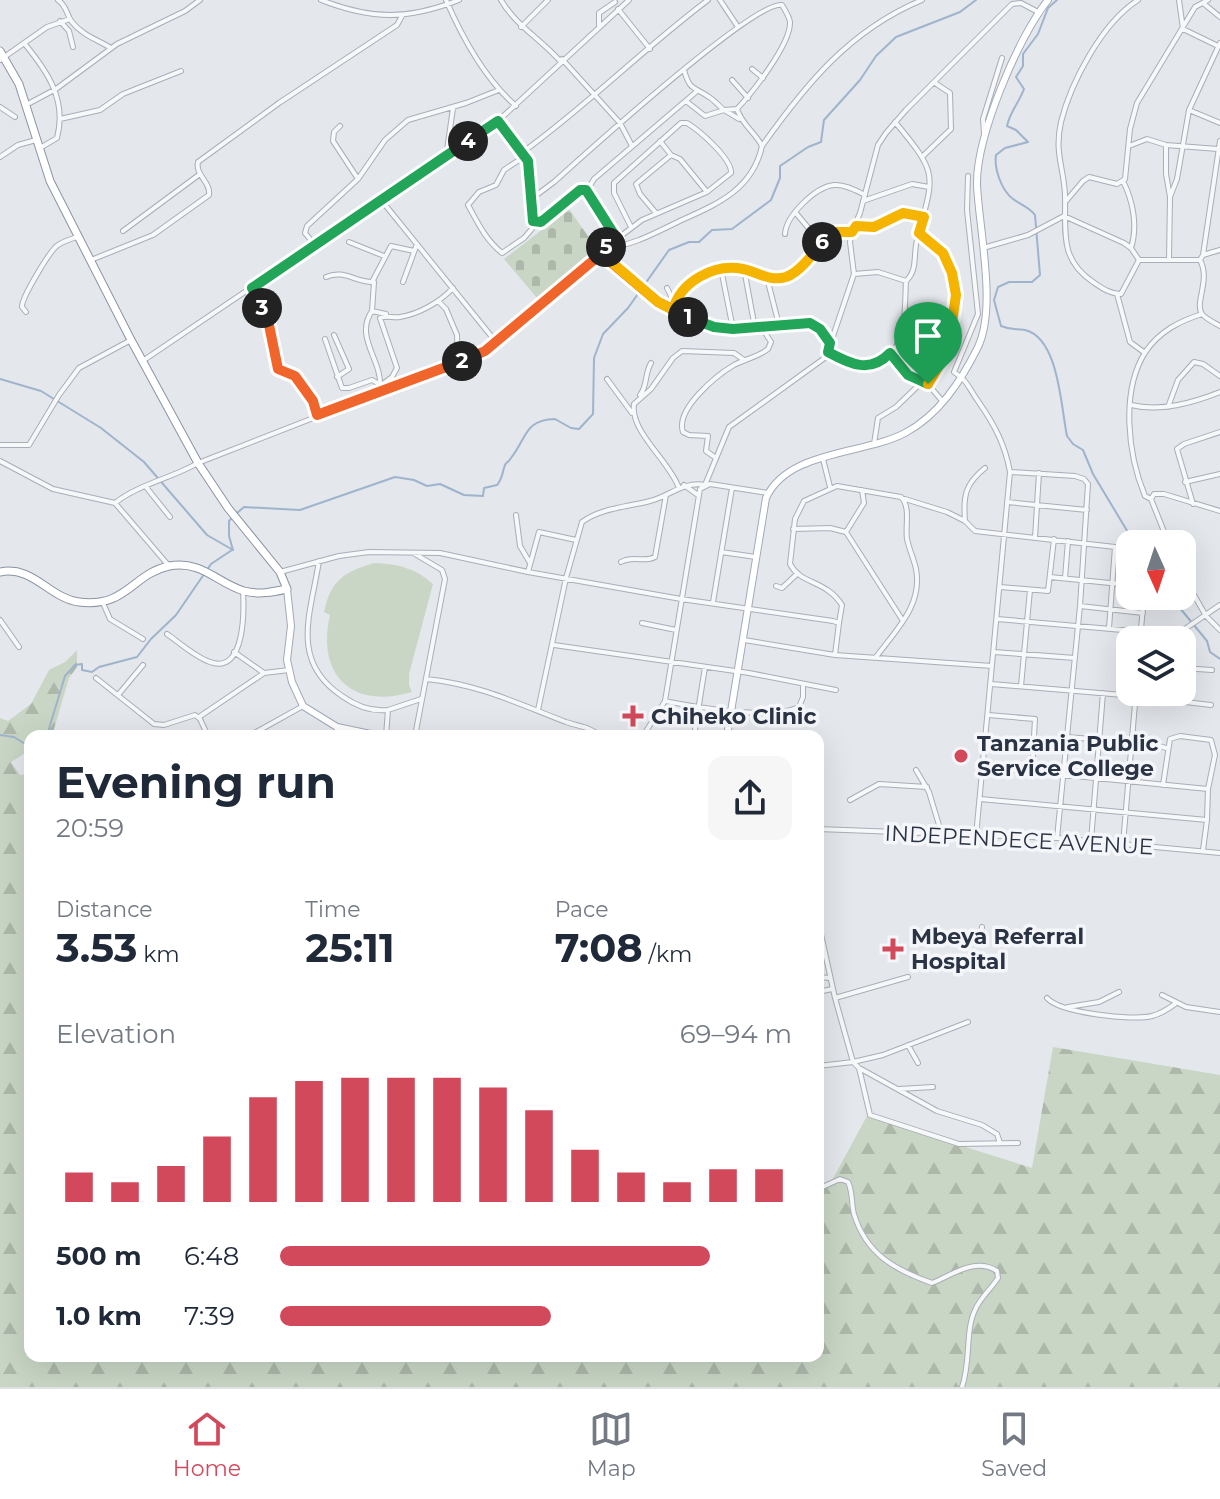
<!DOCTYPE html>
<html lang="en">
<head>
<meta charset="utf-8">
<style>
  :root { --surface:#fff; --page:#f6f6f7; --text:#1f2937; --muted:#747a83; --line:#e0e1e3; --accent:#d1495b }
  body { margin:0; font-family:Montserrat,sans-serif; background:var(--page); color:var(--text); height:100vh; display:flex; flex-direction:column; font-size:30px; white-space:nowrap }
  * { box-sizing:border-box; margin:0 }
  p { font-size:26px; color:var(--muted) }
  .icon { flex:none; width:44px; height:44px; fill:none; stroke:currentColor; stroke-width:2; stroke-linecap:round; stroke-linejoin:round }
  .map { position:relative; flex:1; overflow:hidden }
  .details { position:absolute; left:24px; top:730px; width:800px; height:632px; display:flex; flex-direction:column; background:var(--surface); border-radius:16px; box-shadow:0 8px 32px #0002 }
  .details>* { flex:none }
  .needle { width:52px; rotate:177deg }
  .controls { position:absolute; left:1116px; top:530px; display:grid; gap:16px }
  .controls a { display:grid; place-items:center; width:80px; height:80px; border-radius:16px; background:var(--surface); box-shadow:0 8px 32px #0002; font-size:40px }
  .pin { position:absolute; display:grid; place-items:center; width:68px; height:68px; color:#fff; margin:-82px -34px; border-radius:50% 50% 50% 0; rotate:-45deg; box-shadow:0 0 8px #0007 }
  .pin .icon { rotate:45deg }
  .km { position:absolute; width:40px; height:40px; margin:-20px; border-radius:50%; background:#222; color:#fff; font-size:22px; line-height:40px; text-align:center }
  .round { display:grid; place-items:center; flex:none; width:84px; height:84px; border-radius:16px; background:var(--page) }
  .headline { display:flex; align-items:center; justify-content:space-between; height:136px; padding:0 32px }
  h1 { font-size:44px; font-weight:700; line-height:60px }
  .figures { display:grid; grid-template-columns:repeat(3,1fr); gap:12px; height:136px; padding:8px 32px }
  .figures div { display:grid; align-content:center }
  .figures b { font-size:40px; font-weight:700 }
  .figures small { font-size:22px; font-weight:400 }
  .figures p { font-size:22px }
  .chart { height:224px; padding:16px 32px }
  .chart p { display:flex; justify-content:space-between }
  .chart svg { width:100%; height:144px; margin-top:8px; stroke:var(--accent); stroke-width:6 }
  ul { padding:0 32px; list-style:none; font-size:26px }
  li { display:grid; grid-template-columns:128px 96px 1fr; align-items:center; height:60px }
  li i { height:20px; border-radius:10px; background:var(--accent) }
  .dock { display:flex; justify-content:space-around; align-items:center; height:112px; border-top:2px solid var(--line); background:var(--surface); font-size:22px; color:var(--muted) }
  .dock a { display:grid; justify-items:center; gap:4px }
  .dock .current { color:var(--accent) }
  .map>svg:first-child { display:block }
</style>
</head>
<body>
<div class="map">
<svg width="1220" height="1387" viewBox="0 0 1220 1387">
  <defs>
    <pattern id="forest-firs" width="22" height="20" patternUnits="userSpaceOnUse" patternTransform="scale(2)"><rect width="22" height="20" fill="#c9d6c5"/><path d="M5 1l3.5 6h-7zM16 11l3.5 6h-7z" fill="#adb8ab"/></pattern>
    <pattern id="cemetery-stones" width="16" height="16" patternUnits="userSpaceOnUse" patternTransform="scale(2)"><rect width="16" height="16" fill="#c9d6c5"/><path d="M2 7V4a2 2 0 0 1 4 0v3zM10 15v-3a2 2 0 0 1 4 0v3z" fill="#adb8ab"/></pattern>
  </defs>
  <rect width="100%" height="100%" fill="#e4e7ec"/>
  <path fill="url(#forest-firs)" d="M77,650V667L69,678L52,736H30V750L11,762L20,775L30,774V1356H818V1188L829,1186L867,1116L1032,1168L1053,1047L1220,1075V1387H0V718L8,721L31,704L49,670L65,662Z"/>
  <path fill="url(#cemetery-stones)" d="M569,209L597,249L537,298L504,259Z"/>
  <path fill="#c9d6c5" d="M374,563C398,564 415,568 433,584L409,674V685L412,692C352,710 316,675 330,615L324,612C331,580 344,572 374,563Z"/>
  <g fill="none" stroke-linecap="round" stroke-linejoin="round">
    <path stroke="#9fb4cc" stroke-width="2" d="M1057,0L1048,8L1038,34L1023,54V66L1016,77L1024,89C1019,103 1010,111 1007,126L1016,130L1028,142L1005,148L996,155C994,168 1001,190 1013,199C1021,205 1029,207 1035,215L1040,275L1032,282H1009L998,287L994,300L1001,326C1013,331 1015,328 1025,330C1059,338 1061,408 1067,436L1073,444L1083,450L1093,474L1135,544
      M0,379L41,391L101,428L144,462L207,535L233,550
      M237,513L244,507L300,510L395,477L414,480L427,486L440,484L464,495L483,496L484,488L497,485C502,479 502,475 504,468C506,460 507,465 511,458C527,438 524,420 555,419L571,428L579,429L593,414L594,358L603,334L628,308L669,250L689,242H699L712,230L732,229L771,200L780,178V166L808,147L821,142L824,120L860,80L876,56L896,37L960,12L976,0
      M233,517L229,521V536L233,550
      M1170,596L1207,641L1210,652L1220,659
      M0,735L14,737L30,747
      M43,736L48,732L65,676L75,665L82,664V670L92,672L99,667L137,657L151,639L176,615L211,564L232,550"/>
    <g stroke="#a9aeb7" stroke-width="6">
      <path id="minor" d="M58,0C67,6 66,14 72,22C82,35 98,40 111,48
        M321,0C372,20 408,20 459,0
        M446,0C462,37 485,79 516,106
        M501,0C516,26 541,39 560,61
        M720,0L738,27
        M1138,0C1102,23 1071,82 1061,122C1054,153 1064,168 1065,195C1066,232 1059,259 1093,282C1102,288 1110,294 1121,294L1139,260
        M1179,0L1183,29L1218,46
        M1203,3L1220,17
        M618,9L650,49
        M60,21L69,31L73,47
        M599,26V13L615,2
        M521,27L548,0
        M24,43C48,72 67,100 57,138L40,148
        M562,59L620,123L632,146
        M0,60L47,27L70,19
        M752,69L763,78
        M684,70C690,91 693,86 709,97C714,100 719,106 724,110L737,109
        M732,80L748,98
        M686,101L705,116L724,110L739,119
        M26,105L56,89L117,44L185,11L200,0
        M0,107L15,117
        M1189,110L1220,123
        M60,119L100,110L123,94L181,71
        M498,121L528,161L533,221L541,222L580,190H586L616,238
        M340,126L334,132L333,141L358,179
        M984,134L983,119L1002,58
        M1166,145V174L1170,197
        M762,146C806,84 850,30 922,0
        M1129,146L1147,139L1166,145L1218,149
        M523,152C588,105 644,48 708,0
        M671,155L680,159L707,192
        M525,156L504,170L496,185L479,192L468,205C478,223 485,239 502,253L524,238L537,223
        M923,156L951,129L950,93L935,83
        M0,157L18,145L36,140
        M446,157L453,108
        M968,176L967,210L978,314L954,372C968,381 968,387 978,401C994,424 1005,444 1010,472L976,836
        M1123,181C1133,201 1138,226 1131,248
        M587,191L594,179L696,92
        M531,194H538L554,182C583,156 755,0 782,5C785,10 789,16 790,22C791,44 752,93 737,109C742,125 755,132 762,146C753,188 720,203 684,219C669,226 654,234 639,240L627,244L613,243
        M382,201L496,342
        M863,201L912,184L929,187
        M1066,201L1083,181L1089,177L1117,184L1125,179L1130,129L1137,103L1195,7L1208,0
        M795,212L821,243
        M656,213L640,194L636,184L671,155L660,141
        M856,226L874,227L903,213L924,217
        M123,231L200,174
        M785,234C786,216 815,187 834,185C844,184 856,190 865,195
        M920,234L943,253L952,273L956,295L948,351L928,384L943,402
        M349,242L384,256
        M315,245L305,233L307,226L358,179L385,140L408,120L466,103L499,90
        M983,248L1028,235L1064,216L1124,243L1131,248L1139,260H1200C1211,280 1194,303 1202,314C1206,319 1215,323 1220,326
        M602,254L605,248L642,220L707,192L731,173C732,159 700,131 687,123H681L614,183V193L631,227
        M1203,255L1220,250
        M1169,259L1170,197L1177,179L1189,110L1220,43
        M91,260L153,235L209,195C211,182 195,175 198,162L279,103L397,25L402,16
        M1200,260L1203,255L1220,141
        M721,269L733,329
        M744,269L755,328
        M854,274L878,272L906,281C918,270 913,255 917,240C934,174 940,176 895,122
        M326,277C344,269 355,282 372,282L391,246L414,251
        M767,278L779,325
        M403,282L417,244
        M252,288L269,325L275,364L278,369L295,376L313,401L317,415
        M667,288L675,304
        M1117,294L1130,342L1145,353
        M438,301L446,309L457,335L458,363
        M673,310C681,281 718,261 747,269C760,273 769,281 783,278C813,272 817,227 852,232
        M372,311L374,282
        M26,312L22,307C21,299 50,250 58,245C64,241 71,239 77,237
        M334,335L349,369L337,377
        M325,339L342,388H349L372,380L379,384
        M829,352L864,367C909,360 904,315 906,281
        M890,353L908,375L928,384
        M144,360L498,121L629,0
        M607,379L632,413
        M380,386C382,360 354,337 372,311L386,314
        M381,391L380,386L392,377L397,368L380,318C388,315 392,318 400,317C419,314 440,302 453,288
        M640,395C648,385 644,375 651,363
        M1131,405C1161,412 1192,403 1220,392
        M1168,407L1178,380L1194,362L1203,364L1220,376
        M874,444L878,418L896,407L921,383
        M0,445H29L59,395L79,368L131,340
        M716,458L706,451L708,436L689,435L683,432C675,409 717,375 734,365C745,359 758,357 768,349L771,342L762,328
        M823,459L830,487
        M0,461L53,489L115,503L169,566
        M985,468C965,484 963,496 965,521L975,531L1115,547L1109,628
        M1010,472L1075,476L1084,479L1088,484L1080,606L1057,838
        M1185,482L1220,474
        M684,485L698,495
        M146,487L170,517
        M679,488C669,460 630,432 634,404L651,389L673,358L682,351L734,353L744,360
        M905,499L947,512L965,521
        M1151,499L1145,496C1128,455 1120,391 1146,351C1160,331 1180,321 1202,314
        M1007,502L1087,510
        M115,503C137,485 172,478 198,463L485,351L601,254L658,302L700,322L733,329L805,322L820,329L830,343
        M1193,504L1177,449L1184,444L1220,432
        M516,515L520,546L530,563
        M793,529L830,528L846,532L903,621
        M846,532L864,503L862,490
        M1035,538L1039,473
        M1169,544L1151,499L1154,494H1164L1220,511
        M721,552L756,557
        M415,554L442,570L445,579L415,736
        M319,561C311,613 289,661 342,696C356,706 370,712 388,710
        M621,562C633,555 644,563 655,557L666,495
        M280,572L339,556L369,552L440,553L528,572L681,599L833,621L839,623L835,655
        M528,572L539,532L576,540
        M1182,574L1206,616L1220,630
        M1050,577L1130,585
        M1065,578L1068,541
        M776,586L782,588L797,574
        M1000,587L1048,591L1054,539
        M713,602L732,488
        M103,603L110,619L143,639
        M1080,606L1143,613
        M997,619L1169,634L1179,633L1220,605
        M0,620L19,647
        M642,623L676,630
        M839,623L842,605C825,579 801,585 790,564L795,519L804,501L837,486L901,497C911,507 905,525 907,539C909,549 914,559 916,569C923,605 896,630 876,657
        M167,634C180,643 195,657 210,662C246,675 244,608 243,591
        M744,640L835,655L992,666
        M1140,640L1144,596
        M554,645L749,673L836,690
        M234,652L264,673L289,670
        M994,652L1075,658
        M1182,668L1212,670
        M96,678L154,724L164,725L195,715L200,719L208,736
        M426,679C478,684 519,704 566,722C580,727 589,726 600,736
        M991,684L1135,696L1211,705
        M1021,686L1030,590
        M118,695L143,665
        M665,701C697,707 771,721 799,707L803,697V684
        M538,710L566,578L582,522C601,508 627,507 650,501C670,496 683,481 705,485L729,427L826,357L854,274L850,242L852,232L860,213L878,145L886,133L906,110L1012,4L1021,3L1038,12
        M988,715L1035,719L1032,772
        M199,717L264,673
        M249,736L303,706
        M336,736L337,727
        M386,736L388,710L421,699
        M643,736L665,701L700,489L710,484L768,493
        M694,736L705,667
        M1067,737L1153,744L1166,748
        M29,763L30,764
        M983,767L1208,789
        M916,770L929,792L942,835
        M1163,785L1170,739L1180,736L1211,740L1215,755L1208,789L1207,820L1203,850
        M980,799L1207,820
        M850,800L879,784L927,787
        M818,829L1057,838L1220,853
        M1091,841L1103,693
        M1123,844L1136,692
        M818,921L835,998L853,1062L818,1066
        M980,938L982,927
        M818,977L830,978
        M818,992L832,989
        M1162,995L1186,1007L1220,1012
        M835,998L908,977
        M1047,998C1060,1013 1133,1021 1152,1016C1161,1014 1168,1009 1175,1004
        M1068,1007L1099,1002L1119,992
        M968,1022L883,1055L853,1062L859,1068L870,1115L959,1144L1018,1143
        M908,1045L918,1063
        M861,1069L937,1111L982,1125L997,1134L1000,1143
        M899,1089L933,1087
        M818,1130V1140
        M818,1189L840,1179L848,1182C853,1192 851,1203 854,1214C866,1254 895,1270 932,1283C952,1275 975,1257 997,1271L998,1278C991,1289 980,1298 975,1310C965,1331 971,1362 962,1387"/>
    </g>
    <g stroke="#a3abb8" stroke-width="8">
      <path id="major" d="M287,589L291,626L287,660L292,682L303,706L337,727L380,736
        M727,736L766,498C788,450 863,455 905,433C939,415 961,381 978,347C997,307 979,229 977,185C976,137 1018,37 1048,0"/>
    </g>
    <g stroke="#8b94a3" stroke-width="9">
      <path id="highway" d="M0,51L19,84L50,181L131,340L198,463L228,508L280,572L287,589C273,592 259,595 244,591C217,583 202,560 169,566C132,574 127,608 79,602C49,598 33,565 0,572"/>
    </g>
    <use href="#minor" stroke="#f7f8fa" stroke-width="4"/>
    <use href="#major" stroke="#fff" stroke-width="6"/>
    <use href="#highway" stroke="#fff" stroke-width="7"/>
  </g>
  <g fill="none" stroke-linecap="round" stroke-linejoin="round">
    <g stroke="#fff" stroke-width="16">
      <path id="split-1" d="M688,317L714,327L733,329L810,323L820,329L830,343L828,352C850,364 870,374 890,353L908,375L928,384"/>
    </g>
    <g stroke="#fff" stroke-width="16">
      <path id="split-2" d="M462,361L485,351L601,254L658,302L688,317"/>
    </g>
    <g stroke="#fff" stroke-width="16">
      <path id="split-3" d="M262,308L269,325L278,369L295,376L313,401L317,415L462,361"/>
    </g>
    <g stroke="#fff" stroke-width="16">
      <path id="split-4" d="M262,308L252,288L468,141"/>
    </g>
    <g stroke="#fff" stroke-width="16">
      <path id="split-5" d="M468,141L498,121L528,161L533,221L541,222L580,190H586L617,239L606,247"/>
    </g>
    <g stroke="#fff" stroke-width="16">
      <path id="split-6" d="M606,247L602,254L658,302L673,310C680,282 714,263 743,269C758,272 770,282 786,277C800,272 813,254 822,242"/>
    </g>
    <g stroke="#fff" stroke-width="16">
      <path id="split-7" d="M822,242L837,232H852L856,226L874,227L903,213L924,217L919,233L943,253L952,273L956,295L948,351L928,384"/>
    </g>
    <use href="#split-1" stroke="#22a559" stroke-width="10"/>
    <use href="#split-2" stroke="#f0652b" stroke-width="10"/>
    <use href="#split-3" stroke="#f0652b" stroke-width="10"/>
    <use href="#split-4" stroke="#22a559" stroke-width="10"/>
    <use href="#split-5" stroke="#22a559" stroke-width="10"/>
    <use href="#split-6" stroke="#f5b400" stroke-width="10"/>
    <use href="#split-7" stroke="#f5b400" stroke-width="10"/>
  </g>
  <g fill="#d1495b" stroke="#f4f6f9" stroke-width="3">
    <path d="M629 704h8v8h8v8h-8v8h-8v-8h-8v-8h8z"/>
    <circle cx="961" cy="756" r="8"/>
    <path d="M889 937h8v8h8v8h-8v8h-8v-8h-8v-8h8z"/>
  </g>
  <g text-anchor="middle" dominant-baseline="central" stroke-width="7" stroke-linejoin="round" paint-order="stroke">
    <g font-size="22" font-weight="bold" fill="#2b3445" stroke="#f4f6f9" text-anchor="start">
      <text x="651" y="716">Chiheko Clinic</text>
      <text x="977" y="743">Tanzania Public<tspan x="977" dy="25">Service College</tspan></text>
      <text x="911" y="936">Mbeya Referral<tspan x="911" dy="25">Hospital</tspan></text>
    </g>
    <g font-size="22" fill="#2b3445" stroke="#f4f6f9">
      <text transform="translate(1019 840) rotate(3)">INDEPENDECE AVENUE</text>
    </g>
  </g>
</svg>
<div class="controls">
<a><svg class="needle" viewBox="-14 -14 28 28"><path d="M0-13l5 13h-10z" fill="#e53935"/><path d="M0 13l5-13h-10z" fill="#747a83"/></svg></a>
<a><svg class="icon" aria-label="layers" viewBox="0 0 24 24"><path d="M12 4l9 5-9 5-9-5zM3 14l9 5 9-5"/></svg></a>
</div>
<div class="pin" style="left:928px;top:384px;background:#1e9e55"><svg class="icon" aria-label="arrive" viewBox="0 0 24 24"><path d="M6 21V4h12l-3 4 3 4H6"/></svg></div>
<b class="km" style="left:688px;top:317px">1</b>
<b class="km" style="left:462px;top:361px">2</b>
<b class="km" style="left:262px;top:308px">3</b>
<b class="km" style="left:468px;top:141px">4</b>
<b class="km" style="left:606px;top:247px">5</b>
<b class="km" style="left:822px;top:242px">6</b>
<section class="details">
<div class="headline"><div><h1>Evening run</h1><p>20:59</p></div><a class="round"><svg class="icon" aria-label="share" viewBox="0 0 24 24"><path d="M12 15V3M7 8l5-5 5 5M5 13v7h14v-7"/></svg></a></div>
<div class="figures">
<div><p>Distance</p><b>3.53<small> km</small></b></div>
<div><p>Time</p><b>25:11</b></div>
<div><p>Pace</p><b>7:08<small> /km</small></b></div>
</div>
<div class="chart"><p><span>Elevation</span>69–94 m</p>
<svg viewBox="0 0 160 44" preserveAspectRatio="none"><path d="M5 44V35M15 44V38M25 44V33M35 44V24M45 44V12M55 44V7M65 44V6M75 44V6M85 44V6M95 44V9M105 44V16M115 44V28M125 44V35M135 44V38M145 44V34M155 44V34"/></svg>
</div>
<ul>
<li><b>500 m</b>6:48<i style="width:84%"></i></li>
<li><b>1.0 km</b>7:39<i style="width:53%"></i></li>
</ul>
</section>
</div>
<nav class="dock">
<a class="current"><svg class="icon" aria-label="home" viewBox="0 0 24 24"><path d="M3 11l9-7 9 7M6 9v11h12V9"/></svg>Home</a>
<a><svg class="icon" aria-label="map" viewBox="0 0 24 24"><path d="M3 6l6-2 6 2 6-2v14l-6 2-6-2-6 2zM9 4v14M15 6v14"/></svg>Map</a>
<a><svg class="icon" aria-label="saved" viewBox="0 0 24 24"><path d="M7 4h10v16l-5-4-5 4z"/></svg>Saved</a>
</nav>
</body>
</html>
